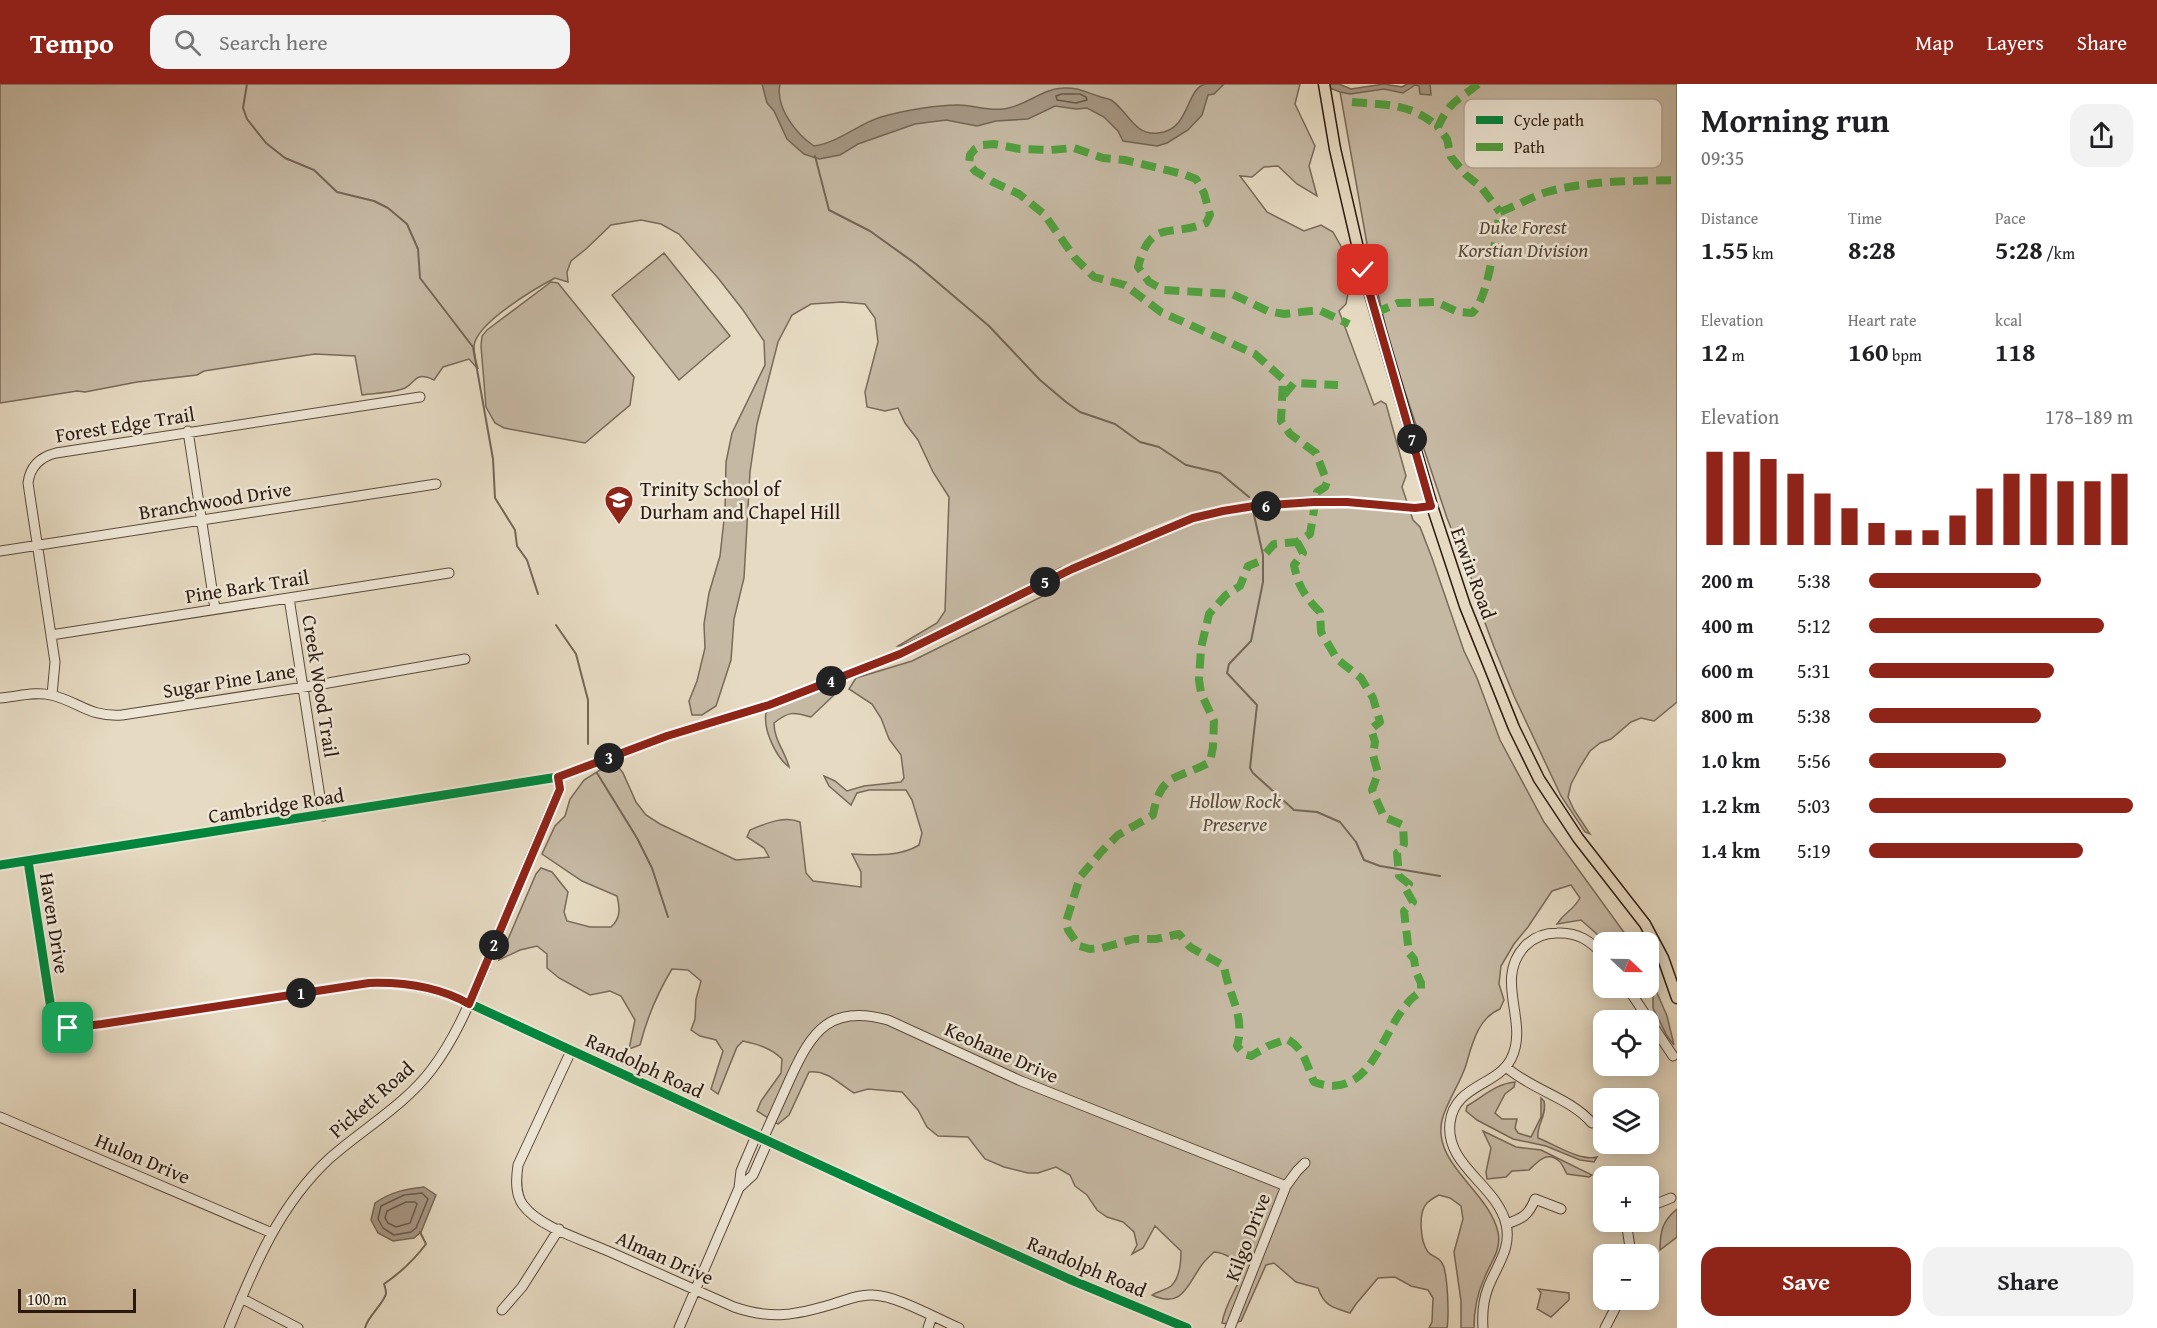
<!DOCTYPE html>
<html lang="en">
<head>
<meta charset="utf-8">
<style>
  :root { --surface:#fff; --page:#f2f2f2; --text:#202124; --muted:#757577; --accent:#8f2418 }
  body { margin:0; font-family:"Gentium Book Plus",serif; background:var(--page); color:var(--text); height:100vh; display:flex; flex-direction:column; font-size:22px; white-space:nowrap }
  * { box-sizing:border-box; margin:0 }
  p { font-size:20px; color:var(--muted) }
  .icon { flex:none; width:33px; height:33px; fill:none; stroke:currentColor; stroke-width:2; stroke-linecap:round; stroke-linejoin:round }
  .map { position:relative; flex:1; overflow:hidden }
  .side { display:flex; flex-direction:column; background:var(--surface); width:480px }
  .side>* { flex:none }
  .needle { width:39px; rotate:112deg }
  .tools { position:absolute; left:1593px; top:848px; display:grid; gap:12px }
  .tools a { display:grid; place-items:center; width:66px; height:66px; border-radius:12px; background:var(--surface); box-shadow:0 3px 15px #0003; font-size:30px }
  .scale { position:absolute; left:18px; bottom:15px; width:118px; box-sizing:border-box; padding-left:6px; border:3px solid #2a190f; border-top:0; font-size:16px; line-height:21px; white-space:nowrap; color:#2a190f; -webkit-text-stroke:4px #efe7d7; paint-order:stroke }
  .pin { position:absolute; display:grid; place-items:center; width:51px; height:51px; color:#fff; margin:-26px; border-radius:12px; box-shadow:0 3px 9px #0006 }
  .km { position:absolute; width:30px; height:30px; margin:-15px; border-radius:50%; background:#222; color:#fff; font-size:16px; line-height:30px; text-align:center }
  .round { display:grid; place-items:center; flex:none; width:63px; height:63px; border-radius:18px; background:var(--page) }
  .overview { display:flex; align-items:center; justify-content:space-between; height:102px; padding:0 24px }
  h1 { font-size:33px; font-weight:600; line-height:45px }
  .metrics { display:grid; grid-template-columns:repeat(3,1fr); gap:9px; height:102px; padding:6px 24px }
  .metrics div { display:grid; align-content:center }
  .metrics b { font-size:26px; font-weight:600 }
  .metrics small { font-size:16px; font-weight:400 }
  .metrics p { font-size:16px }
  .chart { height:168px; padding:12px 24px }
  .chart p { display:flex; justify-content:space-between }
  .chart svg { width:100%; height:108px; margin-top:6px; stroke:var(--accent); stroke-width:6 }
  .cta { display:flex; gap:12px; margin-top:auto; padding:12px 24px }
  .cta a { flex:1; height:69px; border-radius:18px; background:var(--accent); color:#fff; font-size:24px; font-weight:600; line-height:69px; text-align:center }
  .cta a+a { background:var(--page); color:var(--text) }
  ul { padding:0 24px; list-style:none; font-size:20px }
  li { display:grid; grid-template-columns:96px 72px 1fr; align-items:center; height:45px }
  li i { height:15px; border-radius:8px; background:var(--accent) }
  header { display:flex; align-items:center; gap:36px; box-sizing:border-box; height:84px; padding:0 30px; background:var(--accent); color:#fff }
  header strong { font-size:28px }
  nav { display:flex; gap:33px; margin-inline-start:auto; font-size:21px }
  .search { width:420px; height:54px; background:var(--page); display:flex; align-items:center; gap:15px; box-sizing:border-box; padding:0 21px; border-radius:18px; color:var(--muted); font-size:22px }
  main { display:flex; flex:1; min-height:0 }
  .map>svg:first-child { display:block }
</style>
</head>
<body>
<header>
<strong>Tempo</strong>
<div class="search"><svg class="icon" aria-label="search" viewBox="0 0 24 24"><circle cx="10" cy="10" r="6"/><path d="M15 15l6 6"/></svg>Search here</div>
<nav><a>Map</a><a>Layers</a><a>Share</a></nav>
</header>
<main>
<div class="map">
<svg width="1677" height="1244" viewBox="0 0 1677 1244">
  <rect width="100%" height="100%" fill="#e6dac2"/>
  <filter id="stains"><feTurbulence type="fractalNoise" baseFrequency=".00333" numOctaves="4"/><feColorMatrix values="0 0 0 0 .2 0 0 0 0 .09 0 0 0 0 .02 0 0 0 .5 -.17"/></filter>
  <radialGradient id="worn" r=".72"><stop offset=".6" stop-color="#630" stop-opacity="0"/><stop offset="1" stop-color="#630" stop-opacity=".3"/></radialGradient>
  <path fill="#c6b9a4" stroke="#78695a" stroke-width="1.5" d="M0,0H1300L1295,20L1315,62L1309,82L1317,112L1297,100L1278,82L1264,83L1252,93L1240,92L1267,128L1304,147L1321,141L1333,148L1343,166L1349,204L1346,220L1339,227L1374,321L1381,317L1386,320L1406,392L1402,403L1413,436L1420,443L1432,474L1464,567L1477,594L1500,656L1544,738L1631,858H1606L1581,836L1557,840C1565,827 1572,828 1580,814L1571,801L1552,807L1528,843L1514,860L1501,882L1499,900L1504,916L1500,925C1478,934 1472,960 1466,981C1460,1000 1447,1017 1442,1036C1432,1080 1488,1106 1498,1148C1502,1166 1490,1179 1484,1195C1477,1210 1474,1227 1474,1244H1461V1217L1454,1168L1463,1135L1461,1122L1450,1114L1439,1111C1435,1113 1430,1116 1427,1119C1418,1128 1420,1157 1428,1168C1431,1172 1439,1173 1442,1179C1448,1188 1449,1232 1447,1244H1429L1432,1238L1433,1214L1428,1206L1411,1202L1395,1193L1378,1194L1356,1220L1350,1229C1333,1224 1324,1222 1318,1204L1296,1198L1274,1179L1266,1181L1241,1237L1229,1240L1222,1239C1225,1219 1239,1203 1244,1183C1235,1176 1226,1169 1214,1168C1209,1173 1204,1177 1201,1182C1187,1202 1182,1225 1152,1211C1158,1207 1166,1206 1171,1202C1180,1194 1181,1178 1181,1167L1155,1142L1143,1164L1132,1170L1137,1161L1134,1148L1123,1138L1107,1133L1097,1126L1087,1111L1075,1102L1070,1091L1056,1083L1038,1089H1028L1004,1083L985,1075L968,1053L938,1052L927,1043L918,1026L902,1008L868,1005L854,1009C839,1000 828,986 809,988L789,1031L778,1040L757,1027L761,1017L781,989L782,975C771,964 757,960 743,957L737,963L718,1010L711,1005L723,967L716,956L700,952L691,946L695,935L696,915L701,897L688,886L672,885C658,908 647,934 640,961L629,965L635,936L621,912L610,907L590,911L559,894L547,884V870L537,862L520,866L499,876L536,790L541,784L552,788L568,808L564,828L567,837L590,843H611C621,834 620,824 617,812L582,797L542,770L555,742L565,732L570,715L584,696L608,681H617L623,689L636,718L646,731L660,740L736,776L769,773L764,764L747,753L750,746C765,740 784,731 800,738L806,789L813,797L861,803V788L852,770C874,771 900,773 919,761L922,749L912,716L906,706H869L857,709L851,721L829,702L824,692L835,697L847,707L864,702L901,698L904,694L901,671L889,655L881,634L872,620L849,605L856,594L912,577L1049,509L1060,484L977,528L901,562H898L937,539L945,527L949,413L933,388L918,356L905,339L898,324L885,327L867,323L865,308L878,258L875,234L865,220L842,218L811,220L792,231L778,258L757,340L750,388L744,494L734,535L731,576L716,622L702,631H692L689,617L697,597L705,564L704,540L709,509L720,472L725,427L726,378L732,349L765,281L764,257L743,226L718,194L679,150L661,140L641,136L611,141L586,165L571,177L567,188L568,198L555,194C536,204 476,239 474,262C474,269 476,278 478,285L469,275L443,283L434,296C414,287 417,298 405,304C395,309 373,309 362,311L355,272L315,270L204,287L197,291L137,298L85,308L77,307L0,319Z
    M1409,0H1677V618L1654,637L1641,634L1631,638L1611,655L1600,659L1590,667L1580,683L1571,700L1568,713L1574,726L1590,750L1585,748L1561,712L1514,612L1494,563L1481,528L1475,504L1447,434L1390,263L1367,160L1340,8L1380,3L1403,4Z
    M664,169L730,252L679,296L612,211Z
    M551,198L558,199L634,293L630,321L585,359L504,344L495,339L486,323L481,262L482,252L487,246Z
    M830,602L836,607L833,612L811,633C793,628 789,627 774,639C774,656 785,667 789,683C776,673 763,646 766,629L777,621Z
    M1648,888L1667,932L1674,961L1667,952L1653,924V912L1649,900Z
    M1515,998L1514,1003L1505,1010L1495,1029L1502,1035H1517L1515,1044L1518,1049L1531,1053L1541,1033V1014L1544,1017C1547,1033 1536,1041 1538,1054C1554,1060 1581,1078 1597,1073L1594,1078L1580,1076L1546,1062L1513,1055L1477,1036L1466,1027L1467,1022C1484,1012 1495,1000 1515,998Z
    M1483,1047L1516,1063L1541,1066L1592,1091L1589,1093L1567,1090C1564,1086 1563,1080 1559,1077C1547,1067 1538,1077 1529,1086L1512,1087L1506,1093L1487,1095L1486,1088L1491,1064Z
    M1677,1125V1153L1660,1166C1660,1148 1662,1137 1677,1125Z
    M1538,1205L1569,1209V1216L1551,1233L1537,1225L1541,1209Z"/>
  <path fill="#a69885" stroke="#746556" stroke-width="1.5" d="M762,0H780C775,23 796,50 814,62C838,59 858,40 881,33C902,27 936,21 958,21C973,21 988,27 1003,25C1025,23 1041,5 1063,4C1077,3 1085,8 1098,12C1103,14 1107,14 1111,16C1128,27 1134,52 1158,49C1191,46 1185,4 1206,0C1212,0 1218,0 1224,0L1214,10L1208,11L1202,31L1188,46L1167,59L1157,62L1123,57L1118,47L1104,33L1087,24L1076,25L1055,22L1028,35L996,37L977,42L946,36L915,40L858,60L840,71L819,75L804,70L787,55L774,27L767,19Z
    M1320,0H1339L1351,5L1384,0L1402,3L1407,0H1430L1431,11L1420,10L1419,2L1415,1L1403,9L1384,5L1350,10L1340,8Z
    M424,1103L436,1111L421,1148L414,1154L393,1157L378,1149L371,1136L375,1119C391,1108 405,1105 424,1103Z"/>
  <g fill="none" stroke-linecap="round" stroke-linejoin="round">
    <path stroke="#68584a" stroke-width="1.5" d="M1062,10H1080L1086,13L1087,16L1076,19L1057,16L1056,12Z
      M422,1109L428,1115L416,1144L411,1148L394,1151L383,1144L378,1135L381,1122L404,1111Z
      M406,1118H415L417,1120L410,1139L396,1143L388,1139L385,1134L387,1127Z"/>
    <path stroke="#746556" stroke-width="2" d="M247,0L243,24L247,35L266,59L285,74L314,86L337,108L374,117L388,124L407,140L418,165L420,194L473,263L493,375L495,414L515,446L517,462L527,476L538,510
      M815,72L829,126L870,147L916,180L989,242L1040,296L1066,318L1080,328L1115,340L1140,358L1159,363L1186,381L1220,389L1249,413
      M1254,431L1263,471V498L1251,557L1229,580L1227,589L1257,621L1250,684L1253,689L1294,726L1317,728L1340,738L1356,758L1364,776L1380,782L1440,792
      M556,541L576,570L588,616V660
      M597,689L637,754L652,784L668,833
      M365,1244C367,1233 386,1217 386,1209C386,1206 385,1203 384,1200C400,1189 414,1176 426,1160L420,1148"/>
    <g stroke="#59493c" stroke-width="11">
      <path id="minor" d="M188,347L215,525
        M0,467L436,400
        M289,514L323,732
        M51,551L449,489
        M52,611L55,578L28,399C30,383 40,373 56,369L420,313
        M0,614C17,613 34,607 51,611C80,618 88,633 122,631L311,602L465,575
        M28,777L52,931C62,950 85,943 102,940L359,900C395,897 428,903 462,916L963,1147L1069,1195L1187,1244
        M0,781L558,693L667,652L769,621L900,570L989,527L1072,485L1152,450L1193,434L1223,427L1254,422L1314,419L1347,418L1415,424L1432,422
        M1627,903L1673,972
        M571,967L518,1081C516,1095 515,1110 523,1121C539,1143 583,1156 608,1167C650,1186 692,1204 734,1223C772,1236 796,1231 833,1220C846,1216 859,1210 873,1211C898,1212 935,1234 959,1244
        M1506,983C1532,1006 1569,1013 1592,1039
        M0,1033L272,1149
        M763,1055C772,1035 781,1015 790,995C812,946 831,920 888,936L1021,997L1286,1102
        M739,1104L753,1091L768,1057
        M1648,1123L1671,1114
        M1626,1137L1631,1170
        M1506,1140C1522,1135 1529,1131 1535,1115L1561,1125
        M241,1214L298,1244
        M502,1226L522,1203L559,1145
        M229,1244C254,1182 280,1120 330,1074C364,1044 405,1021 432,985C457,952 472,913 488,876C512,819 535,761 560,705L558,693
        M679,1244L739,1104L741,1087L756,1052
        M928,1244L932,1232
        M1230,1244L1286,1102L1297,1087L1305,1079
        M1483,1244C1482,1230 1483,1217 1488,1204C1496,1182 1512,1165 1506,1140C1497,1101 1445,1082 1450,1039C1454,1001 1497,1002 1511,975C1530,938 1493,896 1525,862C1534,853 1545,849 1557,849C1578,848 1591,857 1604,872
        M1605,1244L1620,1215"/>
    </g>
    <g stroke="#2a190f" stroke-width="13">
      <path id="major" d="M1324,0L1335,65L1363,186L1432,422L1465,522L1514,644L1539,695L1578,754L1645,840L1663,874L1677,914"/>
    </g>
    <use href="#minor" stroke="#efe7d7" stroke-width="9"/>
    <use href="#major" stroke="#e6dac2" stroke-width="10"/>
    <path stroke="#51a13f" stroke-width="8" stroke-dasharray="15 8" stroke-linecap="butt" d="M1478,0C1458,17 1450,16 1438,43L1447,55L1451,73L1466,91L1481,103L1500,128
      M1352,18C1386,21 1411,19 1438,43
      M1500,128C1516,122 1531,113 1547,108C1589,96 1634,97 1677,96
      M1375,229L1398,219L1436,218L1458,228L1472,229C1488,217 1496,150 1500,128
      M1284,311L1294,299L1338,301
      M1266,469L1274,460L1297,458L1310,450L1317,408L1325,403L1327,398L1316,369L1290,350L1281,337L1283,295L1255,270L1161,228L1125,201L1094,193L1075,174L1044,130L1019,110L993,98L975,87L969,80L970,71L975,65L982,61L994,60L1020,65L1050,66L1074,64L1103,74L1125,76L1183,90L1196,95L1204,109L1210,131L1206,139C1171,154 1151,133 1138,183L1149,198L1164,206L1232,210L1268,227L1284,230L1319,226L1349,240
      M1258,478L1248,482L1240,502L1226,511L1209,530L1201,564L1199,596L1201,609L1214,637L1213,663L1210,678C1178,696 1161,687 1153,731L1118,751L1101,768L1080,793L1066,838L1068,846L1079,862L1090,865L1102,864L1134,855H1156L1179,850L1190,863L1224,882C1228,910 1246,933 1237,962L1244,970L1251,972L1268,962L1287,955C1305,965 1306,980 1314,998C1370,1018 1380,951 1407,920C1410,915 1416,911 1421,907V899L1416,888L1414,875L1409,869L1404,827L1413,818L1405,804L1409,800L1399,792L1397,769L1402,766L1404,760L1403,741L1384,733L1372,706L1378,689L1373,671L1375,658L1371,645L1380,638L1373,614L1361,594L1337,575L1321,548L1320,528C1305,513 1298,502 1294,481L1303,469L1297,458"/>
    <g stroke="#efe7d7" stroke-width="13">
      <path id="cycleway" d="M28,777L52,931C62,950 85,943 102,940L359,900C395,897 428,903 462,916L963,1147L1069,1195L1187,1244
        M0,781L558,693L667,652L769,621L900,570L989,527L1072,485L1152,450L1193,434L1223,427L1254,422L1314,419L1347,418L1415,424L1432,422"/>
    </g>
    <use href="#cycleway" stroke="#00873e" stroke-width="9"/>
  </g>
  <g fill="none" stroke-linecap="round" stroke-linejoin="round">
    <g stroke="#fff" stroke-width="12">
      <path id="route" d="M68,944L102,940L369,899C403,898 439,903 469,920L560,705L558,693L667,652L769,621L900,570L1072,485L1193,434L1223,427L1254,422L1314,418H1347L1415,424L1431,422L1363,186"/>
    </g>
    <use href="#route" stroke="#8f2418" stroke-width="8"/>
  </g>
  <defs>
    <g id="school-pin" transform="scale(1.5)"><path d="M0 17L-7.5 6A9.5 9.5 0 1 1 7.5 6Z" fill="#8f2418" stroke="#efe7d7"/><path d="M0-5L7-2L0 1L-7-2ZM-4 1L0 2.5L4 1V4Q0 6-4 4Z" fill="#fff"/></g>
  </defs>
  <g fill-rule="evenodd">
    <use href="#school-pin" x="619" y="416"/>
  </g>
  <g text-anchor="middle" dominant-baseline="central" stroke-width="5" stroke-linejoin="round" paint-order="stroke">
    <g font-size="20" font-style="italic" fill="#59493c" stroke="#efe7d7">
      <text x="1523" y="142">Duke Forest<tspan x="1523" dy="23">Korstian Division</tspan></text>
      <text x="1235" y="716">Hollow Rock<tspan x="1235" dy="23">Preserve</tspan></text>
    </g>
    <g font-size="20" fill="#2a190f" stroke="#efe7d7">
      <text transform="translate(125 340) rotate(-9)">Forest Edge Trail</text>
      <text transform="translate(215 416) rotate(-9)">Branchwood Drive</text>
      <text transform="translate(1474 489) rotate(70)">Erwin Road</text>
      <text transform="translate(247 502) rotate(-9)">Pine Bark Trail</text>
      <text transform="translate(229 596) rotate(-9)">Sugar Pine Lane</text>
      <text transform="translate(321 602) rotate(81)">Creek Wood Trail</text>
      <text transform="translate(276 721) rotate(-9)">Cambridge Road</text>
      <text transform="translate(55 839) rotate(81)">Haven Drive</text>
      <text transform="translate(1002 968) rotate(24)">Keohane Drive</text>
      <text transform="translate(645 981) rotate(25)">Randolph Road</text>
      <text transform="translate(371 1015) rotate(-41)">Pickett Road</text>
      <text transform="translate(143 1074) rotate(23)">Hulon Drive</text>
      <text transform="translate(1247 1153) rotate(-69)">Kilgo Drive</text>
      <text transform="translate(665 1173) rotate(24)">Alman Drive</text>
      <text transform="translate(1087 1182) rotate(23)">Randolph Road</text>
    </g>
    <g font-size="20" fill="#2a190f" stroke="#efe7d7" text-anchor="start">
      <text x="640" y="404">Trinity School of<tspan x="640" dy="23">Durham and Chapel Hill</tspan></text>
    </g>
  </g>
  <rect x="1464" y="15" width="198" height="69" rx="9" fill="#efe7d7" stroke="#b4a99b" stroke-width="1.5"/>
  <rect x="1476" y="32" width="27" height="8" fill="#00873e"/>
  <rect x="1476" y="59" width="27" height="8" fill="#51a13f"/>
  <g font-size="16" fill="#2a190f">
    <text x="1514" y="42">Cycle path</text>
    <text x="1514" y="69">Path</text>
  </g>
  <rect width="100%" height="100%" filter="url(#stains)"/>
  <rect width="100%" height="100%" fill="url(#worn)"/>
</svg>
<div class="tools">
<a><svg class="needle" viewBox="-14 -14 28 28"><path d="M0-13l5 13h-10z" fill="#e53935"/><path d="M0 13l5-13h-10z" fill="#757577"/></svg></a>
<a><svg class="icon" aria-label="locate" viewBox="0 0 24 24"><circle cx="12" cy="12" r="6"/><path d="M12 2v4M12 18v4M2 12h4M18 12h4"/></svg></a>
<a><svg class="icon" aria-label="layers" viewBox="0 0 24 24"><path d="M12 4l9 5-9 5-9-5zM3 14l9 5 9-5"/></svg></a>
<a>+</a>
<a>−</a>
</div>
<div class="scale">100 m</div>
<div class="pin" style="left:68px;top:944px;background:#1e9e55"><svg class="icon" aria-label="arrive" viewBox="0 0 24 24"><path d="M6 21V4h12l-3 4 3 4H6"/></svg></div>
<div class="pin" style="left:1363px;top:186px;background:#d93025"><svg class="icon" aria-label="check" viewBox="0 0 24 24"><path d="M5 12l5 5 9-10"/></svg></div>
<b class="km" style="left:301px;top:909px">1</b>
<b class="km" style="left:494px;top:861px">2</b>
<b class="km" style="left:609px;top:674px">3</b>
<b class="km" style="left:831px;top:597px">4</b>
<b class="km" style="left:1045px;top:498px">5</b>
<b class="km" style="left:1266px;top:422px">6</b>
<b class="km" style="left:1412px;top:355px">7</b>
</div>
<section class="side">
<div class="overview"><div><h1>Morning run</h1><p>09:35</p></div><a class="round"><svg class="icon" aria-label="share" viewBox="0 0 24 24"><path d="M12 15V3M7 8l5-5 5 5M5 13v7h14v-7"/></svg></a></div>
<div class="metrics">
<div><p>Distance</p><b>1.55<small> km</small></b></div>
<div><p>Time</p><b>8:28</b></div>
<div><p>Pace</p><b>5:28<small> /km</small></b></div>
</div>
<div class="metrics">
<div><p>Elevation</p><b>12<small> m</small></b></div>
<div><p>Heart rate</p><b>160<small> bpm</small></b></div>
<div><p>kcal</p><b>118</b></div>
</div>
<div class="chart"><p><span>Elevation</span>178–189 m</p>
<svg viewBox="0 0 160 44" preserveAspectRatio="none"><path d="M5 44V6M15 44V6M25 44V9M35 44V15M45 44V23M55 44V29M65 44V35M75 44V38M85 44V38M95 44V32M105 44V21M115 44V15M125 44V15M135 44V18M145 44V18M155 44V15"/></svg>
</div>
<ul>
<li><b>200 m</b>5:38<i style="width:65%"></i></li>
<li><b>400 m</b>5:12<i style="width:89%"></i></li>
<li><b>600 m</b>5:31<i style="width:70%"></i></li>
<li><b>800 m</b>5:38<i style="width:65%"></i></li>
<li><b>1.0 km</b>5:56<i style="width:52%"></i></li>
<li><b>1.2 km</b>5:03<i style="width:100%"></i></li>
<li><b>1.4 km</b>5:19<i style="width:81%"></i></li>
</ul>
<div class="cta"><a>Save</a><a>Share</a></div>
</section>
</main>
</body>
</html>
